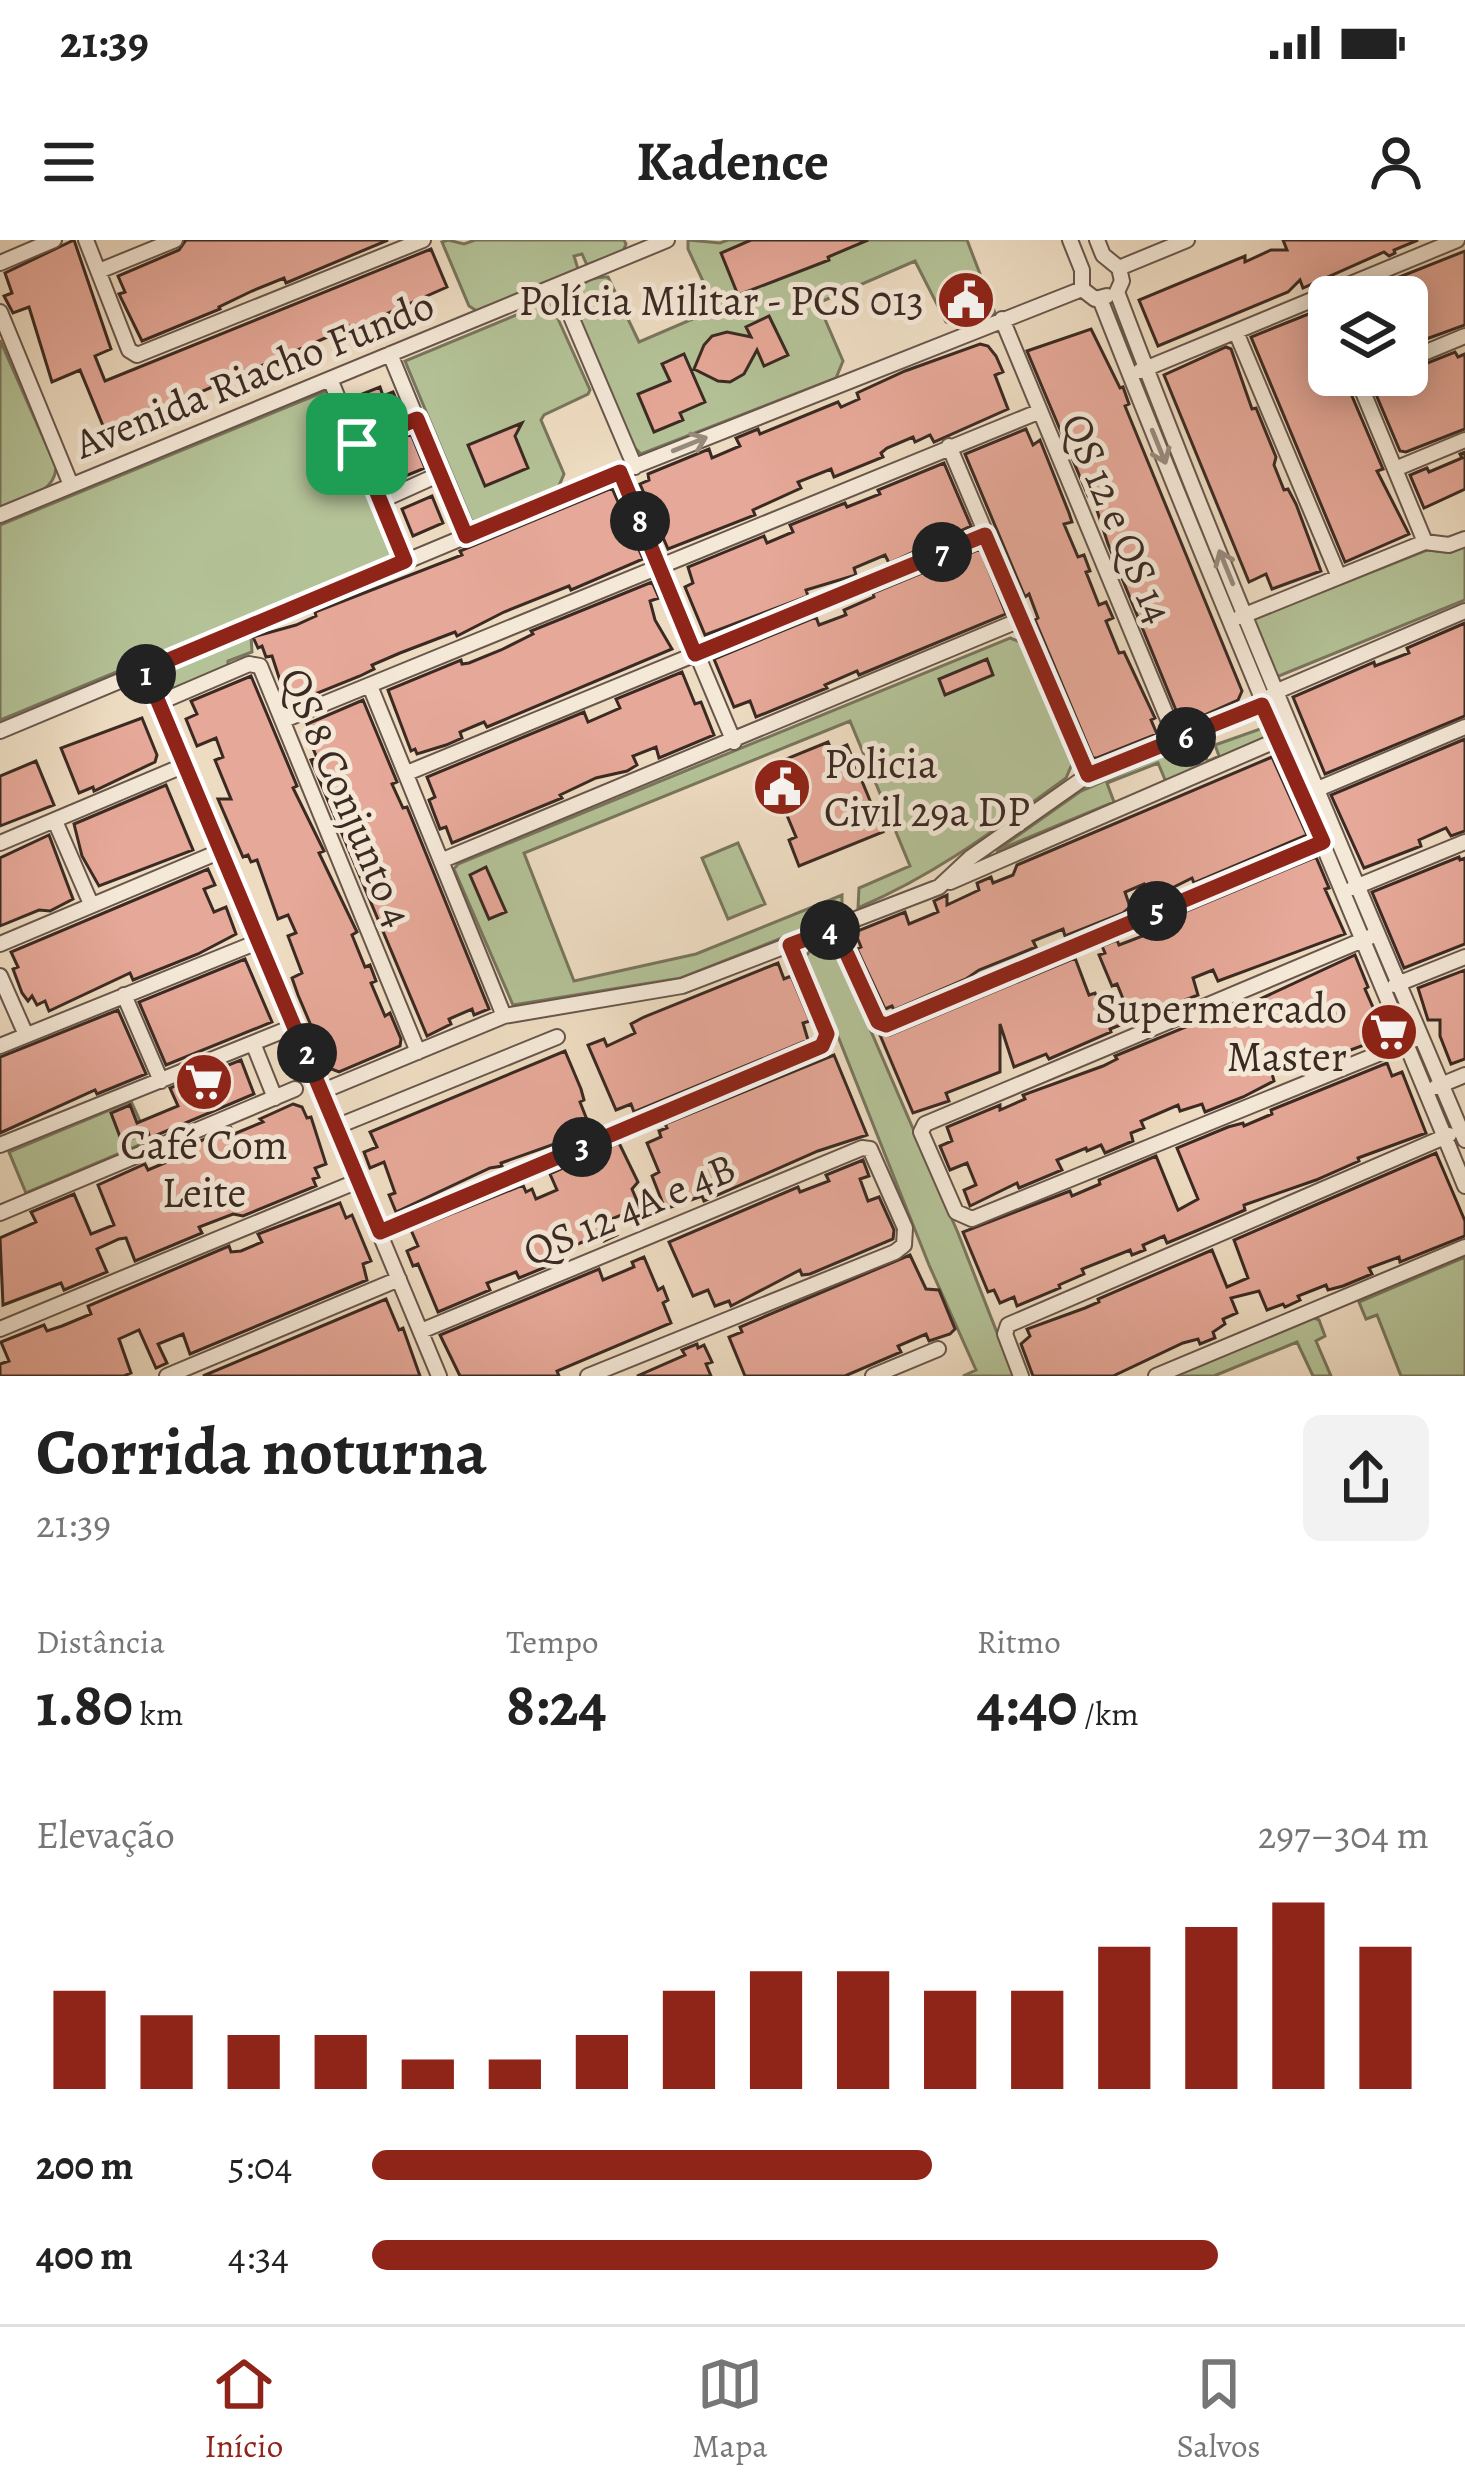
<!DOCTYPE html>
<html lang="pt">
<head>
<meta charset="utf-8">
<style>
  :root { --surface:#fff; --page:#f2f2f2; --text:#222; --muted:#767676; --line:#e0e0e0; --accent:#8f2418 }
  body { margin:0; font-family:Alegreya,serif; background:var(--page); color:var(--text); height:100vh; display:flex; flex-direction:column; font-size:45px; white-space:nowrap }
  * { box-sizing:border-box; margin:0 }
  p { font-size:39px; color:var(--muted) }
  .icon { flex:none; width:66px; height:66px; fill:none; stroke:currentColor; stroke-width:2; stroke-linecap:round; stroke-linejoin:round }
  .map { position:relative; height:1136px; overflow:hidden }
  .drawer { display:flex; flex-direction:column; background:var(--surface); flex:1 }
  .drawer>* { flex:none }
  .fabs { position:absolute; left:1308px; top:36px; display:grid; gap:24px }
  .fabs a { display:grid; place-items:center; width:120px; height:120px; border-radius:18px; background:var(--surface); box-shadow:0 6px 30px #0003; font-size:60px }
  .pin { position:absolute; display:grid; place-items:center; width:102px; height:102px; color:#fff; margin:-51px; border-radius:24px; box-shadow:0 6px 18px #0006 }
  .km { position:absolute; width:60px; height:60px; margin:-30px; border-radius:50%; background:#222; color:#fff; font-size:33px; line-height:60px; text-align:center }
  .round { display:grid; place-items:center; flex:none; width:126px; height:126px; border-radius:18px; background:var(--page) }
  .overview { display:flex; align-items:center; justify-content:space-between; height:204px; padding:0 36px }
  h1 { font-size:66px; font-weight:700; line-height:90px }
  .figures { display:grid; grid-template-columns:repeat(3,1fr); gap:18px; height:204px; padding:12px 36px }
  .figures div { display:grid; align-content:center }
  .figures b { font-size:60px; font-weight:700 }
  .figures small { font-size:33px; font-weight:400 }
  .figures p { font-size:33px }
  .chart { height:336px; padding:24px 36px }
  .chart p { display:flex; justify-content:space-between }
  .chart svg { width:100%; height:216px; margin-top:12px; stroke:var(--accent); stroke-width:6 }
  ul { padding:0 36px; list-style:none; font-size:39px }
  li { display:grid; grid-template-columns:192px 144px 1fr; align-items:center; height:90px }
  li i { height:30px; border-radius:15px; background:var(--accent) }
  .status { display:flex; justify-content:space-between; align-items:center; height:84px; padding:0 60px; background:var(--surface); direction:ltr }
  .status svg { height:33px; fill:currentColor }
  header { display:flex; justify-content:space-between; align-items:center; height:156px; padding:0 36px; background:var(--surface); font-size:54px; font-weight:700 }
  .tabs { display:flex; justify-content:space-around; align-items:center; height:168px; border-top:3px solid var(--line); background:var(--surface); font-size:33px; color:var(--muted) }
  .tabs a { display:grid; justify-items:center; gap:6px }
  .tabs .current { color:var(--accent) }
  .map>svg:first-child { display:block }
</style>
</head>
<body>
<div class="status"><b>21:39</b><svg viewBox="0 0 49 12"><path d="M0 12V9h3v3zM5 12V6h3v6zM10 12V3h3v9zM15 12V0h3v12zM26 1h20v11H26zM47 4h2v5h-2z"/></svg></div>
<header><svg class="icon" aria-label="menu" viewBox="0 0 24 24"><path d="M4 6h16M4 12h16M4 18h16"/></svg>Kadence<svg class="icon" aria-label="person" viewBox="0 0 24 24"><circle cx="12" cy="8" r="4"/><path d="M4 21q1-7 8-7t8 7"/></svg></header>
<div class="map">
<svg width="1465" height="1136" viewBox="0 0 1465 1136">
  <rect width="100%" height="100%" fill="#eedcc2"/>
  <filter id="stains"><feTurbulence type="fractalNoise" baseFrequency=".00167" numOctaves="4"/><feColorMatrix values="0 0 0 0 .2 0 0 0 0 .09 0 0 0 0 .02 0 0 0 .5 -.17"/></filter>
  <radialGradient id="worn" r=".72"><stop offset=".6" stop-color="#630" stop-opacity="0"/><stop offset="1" stop-color="#630" stop-opacity=".3"/></radialGradient>
  <path fill="#b4c297" stroke="#78765d" stroke-width="3" d="M448,0L464,4L475,0H624L626,4L623,11L587,25L582,14L574,16L578,29L477,71L469,66L442,2Z
    M688,0L720,3L728,0H967L995,73L963,86L946,82L915,21L818,63L843,121L836,138L641,214L633,206L574,67C571,46 590,36 608,37L639,102L716,69L688,9Z
    M550,61L590,150L588,154L544,175L541,180L564,234L558,248L472,282L405,121Z
    M0,100L56,227C55,254 22,259 0,268Z
    M326,151L331,155L395,311L394,317L0,480V285Z
    M1465,305V360L1274,438L1251,380L1427,310L1447,312Z
    M251,396L252,412L228,421V430L174,451L166,430Z
    M1010,398L1020,402L1072,524L1066,538C996,589 939,633 858,668L859,648L910,626L850,481L524,613L574,741L696,714L842,655V674L681,738L513,765L454,629L458,624Z
    M1260,489L1266,491L1265,498L1166,542L1158,523L1107,543L1114,562L996,611L1081,551L1172,512L1181,516L1200,509L1208,521L1219,516L1215,505Z
    M738,603L765,664L728,679L702,618Z
    M825,703L836,710L958,993L1014,1136H963L976,1130L929,1025L806,716L815,705Z
    M131,861L149,901L26,953L9,912Z
    M1465,1017V1136H1401L1377,1075L1366,1079L1359,1062Z
    M1312,1077L1319,1080L1325,1096L1316,1101L1331,1136H1313L1297,1102L1214,1136H1171Z"/>
  <path fill="#e6a898" stroke="#3b2a23" stroke-width="3" d="M74,0L111,109L95,116L105,141L431,9L447,47L379,77L353,86H334L337,93L106,193L80,130L52,142L29,67L13,73L4,56L12,53L5,33Z
    M186,0H388L286,43L284,38L252,51L219,67L220,69L142,101L119,54L125,52L118,36L179,10Z
    M751,0H868L828,17L829,20L738,55L721,13Z
    M1283,0H1418L1394,10L1395,13L1389,16L1384,12L1303,48L1300,40L1288,52L1158,106L1139,60L1245,16V22L1271,10H1287Z
    M1465,11V85L1407,106V57H1349Z
    M1316,71L1329,100V135H1343L1383,229L1377,231L1409,294L1345,322L1251,97Z
    M769,76L788,115L764,126L757,110L744,134L730,142L718,141L694,129L704,105L712,96L727,92L751,97L746,87Z
    M1091,89L1120,148L1123,147L1129,164L1125,166L1242,451L1238,460L1182,485L1108,304L1092,255L1088,256L1027,111Z
    M980,104L988,106L996,116L1003,132L995,135L1008,169L934,202L930,195L915,202L913,197L887,208L881,213L883,217L834,237L831,229L798,242L801,248L753,270L755,275L668,309L640,244L649,240L648,234L709,209L712,218L740,206L736,198L758,189L760,194L838,162L841,167L859,159L857,153L905,131Z
    M1226,107L1231,109L1252,169L1256,168L1276,217L1274,225L1284,250L1288,249L1296,264L1321,331L1272,349L1266,334L1249,342L1164,135Z
    M1455,112L1458,117L1465,114V189L1406,212L1400,211L1372,145L1407,135V131Z
    M684,114L705,162L680,173L683,180L654,192L638,154L670,141L662,124Z
    M380,147L383,156L393,152L399,166L389,170L392,177L374,185L362,154Z
    M522,183L515,196L528,228L485,246L468,205Z
    M1026,189L1033,205L1040,200L1069,273L1072,282L1064,284L1078,317L1084,315L1090,331L1086,332L1099,365L1106,362L1113,378L1106,381L1119,413L1124,412L1155,478L1151,480L1157,494L1097,518H1093L1035,380L1038,378L1029,354L1025,357L965,214Z
    M411,194L425,228L386,244L372,210Z
    M1465,212V249L1424,268L1410,235L1427,228L1429,232L1462,218L1460,214Z
    M944,223L971,286L889,323L885,315L854,328L856,335L806,350L808,356L705,395L685,347L693,343L688,327L764,296L767,303L793,292L790,285L845,263L847,267L880,254L878,250Z
    M612,248L643,319L571,350L569,346L504,372L457,396L455,392L400,413L372,425L374,429L360,436L288,465L272,416L266,417L262,406L258,408L253,397L296,385L316,376L315,372L462,315L460,311Z
    M432,256L443,283L413,296L402,269Z
    M980,309L1006,374L859,435L857,431L825,445L827,448L756,477L750,461L734,467L714,419L816,377L819,385L846,375L844,370L874,357L873,353Z
    M652,342L659,358L650,361L655,380L672,409L487,487L484,482L460,492L462,498L446,505L417,514L415,509L411,511L388,450L461,420L462,424L469,423L501,410L533,394L531,391Z
    M1465,383V476L1325,534L1293,457L1374,422L1375,426L1409,413L1407,408Z
    M987,419L993,435L945,455L939,439Z
    M682,432L695,464L701,462L714,495L659,518L656,507L633,516L637,525L627,531L596,538L560,555L562,558L452,603L446,587L440,589L429,560L435,557L427,537L584,472L588,482L620,468L616,459Z
    M251,436L297,546L293,548L324,611L319,613L357,692L352,695L365,727L370,725L376,741L371,743L385,776L390,773L401,799L400,806L339,832L329,828L298,755L292,738L302,733L288,696L296,693L288,675L278,679L257,620L251,622L248,615L243,617L218,559H231L215,520L223,517L216,498L197,506L186,479L197,474L191,461Z
    M363,460L397,542L392,544L403,568L407,567L489,769L474,775L472,769L449,779L451,784L427,796L311,520L317,518L312,506L315,504L307,484Z
    M142,478L157,515L155,522L94,551L93,547L79,553L61,508Z
    M1465,499V591L1451,596L1446,588L1419,600L1421,606L1364,628L1331,555Z
    M828,502L832,511L847,505L883,592L799,626L789,600L796,597L771,537L778,534L774,524Z
    M1272,517L1307,595L1194,643L1192,638L1150,659L1144,644L1125,652L1130,667L1123,673L1065,696L1063,689L1033,701L1036,707L979,730L966,739L894,770L892,766L885,769L857,709L861,707L855,692L905,672L909,684L938,672L934,661L947,655V665L979,650L977,643L991,637L993,643L1013,635L1017,625Z
    M36,521L54,565L0,586V536Z
    M166,545L193,610L99,646L82,616L74,584Z
    M49,595L73,659L50,671L39,670L0,686V618Z
    M1316,617L1329,648L1325,649L1345,694L1218,741L1213,730L1193,738L1198,755L1110,789L1111,792L1049,819L1046,814L1014,827L1000,784V832L946,853L949,861L913,873L880,795H890L1075,718L1089,755L1095,753L1105,777L1126,766L1117,744L1112,746L1099,715L1105,713L1102,706L1117,700L1119,705L1148,694L1161,685L1160,682Z
    M1459,617L1460,620L1465,618V704L1404,728L1372,652Z
    M486,627L506,672L489,679L470,635Z
    M208,629L215,645L204,649L214,672L226,667L236,694L198,714L133,740L130,733L49,771L45,761L37,765L32,756L28,761L22,753L13,729L18,727L11,712Z
    M1355,715L1368,747L1365,749L1386,797L1310,825L1307,817L1292,824L1290,818L1270,826L1274,841L1243,857L1205,872L1202,864L1180,871L1178,865L1141,881L1144,888L1131,893L1133,901L1105,913L1101,905L1087,911L1086,908L1057,920L1062,930L1019,948L1017,943L970,966L964,950L976,945L967,923L950,930L940,906L952,901L947,887L1000,865V870L1025,859L1023,855L1103,826L1117,819L1115,816L1200,781L1202,784L1217,779Z
    M245,719L272,782L166,825L139,762Z
    M778,723L784,739L791,736L810,781L803,783L808,800L634,872L631,864L616,870L588,805L604,799L607,806L635,793L631,784L644,777Z
    M1465,730V819L1451,824L1440,796V780H1428L1418,748Z
    M118,770L146,834L97,854L95,850L0,893V817Z
    M565,811L581,849L584,860L580,862L589,885L575,891L577,896L501,923L502,926L490,928L396,972L389,955L395,953L384,922L370,928L364,912L377,907L370,892Z
    M834,815L867,895L818,911L704,961L702,956L665,969L652,936L659,932L647,903L661,897L659,891L667,888L665,884Z
    M241,820L254,854L150,898L148,892L122,902L111,873L130,865L137,883L178,866L170,848Z
    M1387,823L1392,836L1402,832L1426,893L1358,918L1359,921L1316,940L1244,965L1245,970L1196,991L1167,1003L1164,996L1143,1005L1145,1010L1132,1015L1130,1010L1082,1029L1084,1034L1059,1045L1060,1048L1017,1066L1014,1057L1000,1063L994,1050L988,1052L963,992L1070,951L1072,956L1100,944L1099,940L1156,916L1178,970L1198,959L1177,908L1228,887L1243,883L1244,886L1272,874L1271,870Z
    M293,864L302,867L307,878L311,877L326,924L315,928L319,937L313,939L316,946L243,976L233,974L199,987L202,993L135,1021L126,998L119,999L97,1009L107,1032L64,1050L61,1043L3,1065L0,998L36,982L31,972L74,954L91,994L114,985L98,945L145,924L148,930L174,919V912L231,888L234,894L263,882L260,879Z
    M619,903L638,942L632,949L640,968L611,979L617,995L604,1001L601,994L573,1006L574,1009L545,1022L548,1026L519,1038L516,1032L487,1043L490,1050L438,1072L418,1024L413,1026L407,1011L418,1006L411,990L523,945L526,952L532,949L536,959L557,950L550,934Z
    M1436,913L1465,981V996L1400,1022L1399,1017L1369,1028L1372,1034L1343,1046L1328,1050L1326,1045L1298,1056L1300,1060L1285,1067L1283,1064L1267,1070L1259,1051L1231,1058L1237,1073L1223,1079L1225,1084L1213,1092L1215,1098L1200,1104L1198,1099L1183,1103L1113,1136H1033L1021,1104L1030,1096L1027,1089L1085,1068L1099,1062L1098,1059L1212,1010L1227,1047L1248,1038L1234,1000Z
    M863,920L869,936L860,939L868,961L879,957L894,990L893,999L810,1034L802,1035L800,1030L731,1066L729,1061L715,1066L708,1050L693,1056L669,1002L798,947L800,952L829,941L826,935Z
    M340,963L346,978L352,975L371,1021L363,1024L367,1040L190,1114L183,1094L158,1104L167,1123L156,1128L139,1090L119,1099L131,1133L124,1136H0V1124L9,1121L1,1102L44,1085L47,1091L62,1086L91,1074L88,1066L229,1006L231,1012L241,1011L262,1002L258,994Z
    M910,1015L926,1049L939,1050L955,1089L950,1094L929,1101L926,1094L898,1106L901,1112L845,1136H745L729,1097L742,1092L740,1087Z
    M644,1017L658,1050L663,1047L668,1060L663,1063L671,1083L557,1131L559,1136H460L440,1095L599,1029L603,1040L634,1027L632,1022Z
    M386,1059L399,1090L403,1088L420,1136H203Z
    M697,1104L698,1108L704,1105L712,1122L706,1124L711,1136H637L685,1115L682,1110Z"/>
  <g fill="none" stroke-linecap="round" stroke-linejoin="round">
    <g stroke="#68564b" stroke-width="18">
      <path id="minor" d="M86,0L129,110L137,115L423,0
        M1070,0L1082,30V49L1095,59L1107,56
        M1097,0L1103,15L1119,28L1122,41L1117,52C1225,338 1346,619 1465,900
        M0,23L54,0
        M1119,28L1187,0
        M99,31L175,0
        M558,46L635,227
        M1100,59C1217,357 1343,650 1465,946
        M0,72L71,245
        M1002,79L1177,501
        M1236,92L1339,337
        M390,114L465,296
        M1407,120L1465,96
        M1140,131L1457,0
        M1356,135L1425,302
        M330,139L405,321
        M357,204L417,179
        M949,206L1088,535
        M1395,229L1465,200
        M620,232L734,502
        M380,261L440,234
        M0,275L667,0
        M1240,377L1425,302L1449,305L1465,299
        M145,430L439,1136
        M370,446L504,776
        M158,463L249,424L260,426L418,812
        M284,480L1038,172
        M0,491L615,234L1082,49
        M407,533L985,295
        M1313,551L1465,487
        M55,581L91,664
        M0,603L185,525
        M443,620L1020,380
        M950,642L1282,498
        M1353,648L1465,602
        M835,688L878,782L886,785L1331,598
        M1377,694L925,884L921,892L956,972L972,979L1420,797
        M0,704L221,611
        M0,736L26,795
        M1395,745L1465,717
        M124,755L161,841
        M253,803L275,858
        M0,806L260,701
        M1436,847L1465,835
        M323,851L504,776L682,746L939,647L970,618L1088,535L1262,465L1275,452L1465,371
        M338,886L557,797
        M0,905L295,786
        M0,973L295,849
        M380,991L822,806L827,794L791,705
        M0,1089L358,941
        M421,1091L862,908L870,909L905,988L904,1005L895,1012L588,1136
        M167,1136L399,1039
        M873,1136L938,1109
        M1021,1136L1005,1094L1008,1085L1449,895
        M1156,1136L1465,1007"/>
    </g>
    <use href="#minor" stroke="#f4e8d7" stroke-width="14"/>
  </g>
  <defs><path id="oneway-shaft" d="M-6 0H5M1.5-3L5.5 0L1.5 3" fill="none" stroke-width="1.6" stroke-linecap="round" stroke-linejoin="round" transform="scale(3)"/></defs>
  <g stroke="#98897d">
    <use href="#oneway-shaft" transform="translate(690 204) rotate(-22)"/>
    <use href="#oneway-shaft" transform="translate(1159 207) rotate(68)"/>
    <use href="#oneway-shaft" transform="translate(1226 327) rotate(-112)"/>
  </g>
  <g fill="none" stroke-linecap="round" stroke-linejoin="round">
    <g stroke="#fff" stroke-width="24">
      <path id="route" d="M417,179L466,296L620,232L695,414L985,295L1088,535L1262,465L1323,602L886,785L878,782L835,688L790,705L827,794L822,806L380,992L145,430L405,321L357,204Z"/>
    </g>
    <use href="#route" stroke="#8f2418" stroke-width="15"/>
  </g>
  <defs>
    <g id="civic-disc" transform="scale(3)"><circle r="9.5" fill="#8f2418" stroke="#f4e8d7"/><path d="M-.6-6.5H3V-4.5H.6V-3L4-1V1h2V6H-6V1h2V-1L-.6-3ZM-1.2 2.5V6h2.4V2.5Z" fill="#fff"/></g>
    <g id="supermarket-disc" transform="scale(3)"><circle r="9.5" fill="#8f2418" stroke="#f4e8d7"/><path d="M-6-5.5h2.5l.6 2H6L4.5 2H-2.5L-4.4-4H-6ZM-1.5 3.2a1.3 1.3 0 1 0 .1 0ZM3 3.2a1.3 1.3 0 1 0 .1 0Z" fill="#fff"/></g>
  </defs>
  <g fill-rule="evenodd">
    <use href="#civic-disc" x="966" y="60"/>
    <use href="#civic-disc" x="782" y="547"/>
    <use href="#supermarket-disc" x="1389" y="792"/>
    <use href="#supermarket-disc" x="204" y="842"/>
  </g>
  <g text-anchor="middle" dominant-baseline="central" stroke-width="10" stroke-linejoin="round" paint-order="stroke">
    <g font-size="42" fill="#3b2a23" stroke="#f4e8d7" text-anchor="end">
      <text x="924" y="60">Polícia Militar - PCS 013</text>
      <text x="824" y="523" text-anchor="start">Policia<tspan x="824" dy="48">Civil 29a DP</tspan></text>
      <text x="1347" y="768">Supermercado<tspan x="1347" dy="48">Master</tspan></text>
      <text x="204" y="904" text-anchor="middle">Café Com<tspan x="204" dy="48">Leite</tspan></text>
    </g>
    <g font-size="42" fill="#3b2a23" stroke="#f4e8d7">
      <text transform="translate(254 134) rotate(-22)">Avenida Riacho Fundo</text>
      <text transform="translate(1118 278) rotate(67)">QS 12 e QS 14</text>
      <text transform="translate(347 557) rotate(67)">QS 8 Conjunto 4</text>
      <text transform="translate(629 969) rotate(-23)">QS 12 4A e 4B</text>
    </g>
  </g>
  <rect width="100%" height="100%" filter="url(#stains)"/>
  <rect width="100%" height="100%" fill="url(#worn)"/>
</svg>
<div class="fabs">
<a><svg class="icon" aria-label="layers" viewBox="0 0 24 24"><path d="M12 4l9 5-9 5-9-5zM3 14l9 5 9-5"/></svg></a>
</div>
<div class="pin" style="left:357px;top:204px;background:#1e9e55"><svg class="icon" aria-label="arrive" viewBox="0 0 24 24"><path d="M6 21V4h12l-3 4 3 4H6"/></svg></div>
<b class="km" style="left:146px;top:434px">1</b>
<b class="km" style="left:307px;top:813px">2</b>
<b class="km" style="left:582px;top:907px">3</b>
<b class="km" style="left:830px;top:690px">4</b>
<b class="km" style="left:1157px;top:671px">5</b>
<b class="km" style="left:1186px;top:497px">6</b>
<b class="km" style="left:942px;top:312px">7</b>
<b class="km" style="left:640px;top:281px">8</b>
</div>
<section class="drawer">
<div class="overview"><div><h1>Corrida noturna</h1><p>21:39</p></div><a class="round"><svg class="icon" aria-label="share" viewBox="0 0 24 24"><path d="M12 15V3M7 8l5-5 5 5M5 13v7h14v-7"/></svg></a></div>
<div class="figures">
<div><p>Distância</p><b>1.80<small> km</small></b></div>
<div><p>Tempo</p><b>8:24</b></div>
<div><p>Ritmo</p><b>4:40<small> /km</small></b></div>
</div>
<div class="chart"><p><span>Elevação</span>297–304 m</p>
<svg viewBox="0 0 160 44" preserveAspectRatio="none"><path d="M5 44V24M15 44V29M25 44V33M35 44V33M45 44V38M55 44V38M65 44V33M75 44V24M85 44V20M95 44V20M105 44V24M115 44V24M125 44V15M135 44V11M145 44V6M155 44V15"/></svg>
</div>
<ul>
<li><b>200 m</b>5:04<i style="width:53%"></i></li>
<li><b>400 m</b>4:34<i style="width:80%"></i></li>
</ul>
</section>
<nav class="tabs">
<a class="current"><svg class="icon" aria-label="home" viewBox="0 0 24 24"><path d="M3 11l9-7 9 7M6 9v11h12V9"/></svg>Início</a>
<a><svg class="icon" aria-label="map" viewBox="0 0 24 24"><path d="M3 6l6-2 6 2 6-2v14l-6 2-6-2-6 2zM9 4v14M15 6v14"/></svg>Mapa</a>
<a><svg class="icon" aria-label="saved" viewBox="0 0 24 24"><path d="M7 4h10v16l-5-4-5 4z"/></svg>Salvos</a>
</nav>
</body>
</html>
